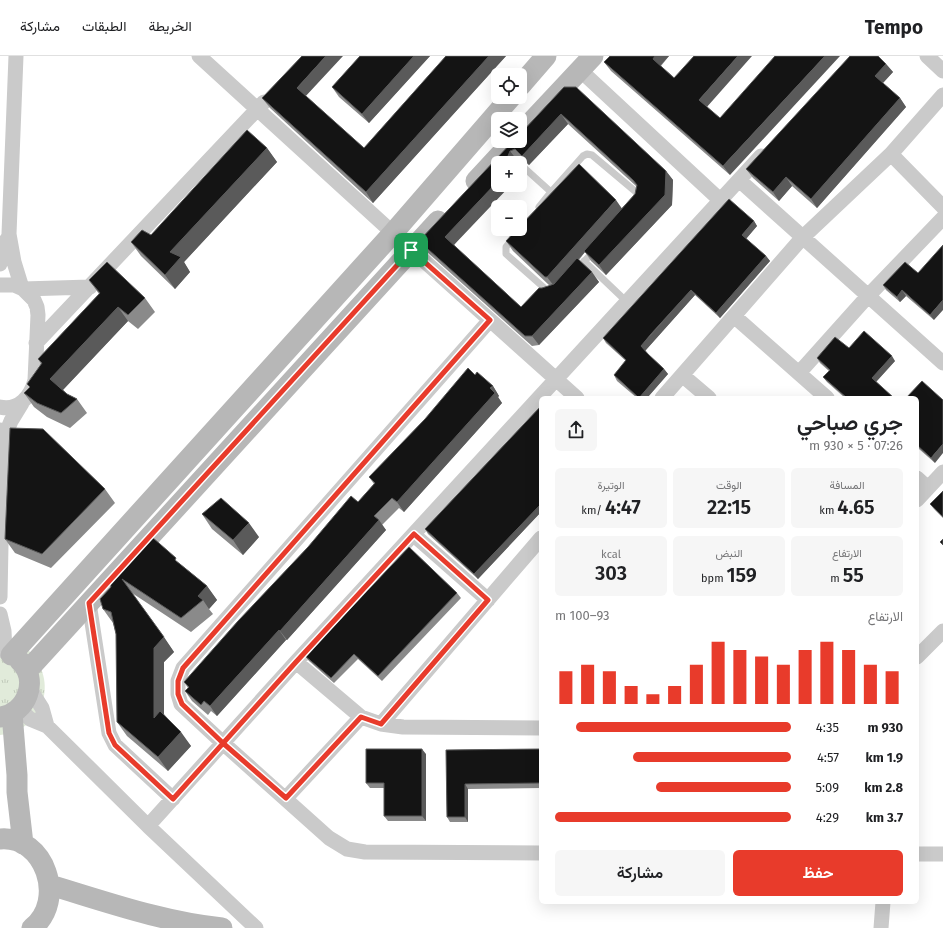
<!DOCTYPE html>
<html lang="ar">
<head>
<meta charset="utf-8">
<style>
  :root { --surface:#fff; --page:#f6f6f6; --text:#202124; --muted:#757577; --line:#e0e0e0; --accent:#e83b2b }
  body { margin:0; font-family:"Fira Sans",Vazirmatn,sans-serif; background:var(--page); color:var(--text); direction:rtl; height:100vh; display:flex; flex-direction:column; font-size:15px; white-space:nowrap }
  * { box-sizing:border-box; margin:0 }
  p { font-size:13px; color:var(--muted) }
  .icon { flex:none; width:22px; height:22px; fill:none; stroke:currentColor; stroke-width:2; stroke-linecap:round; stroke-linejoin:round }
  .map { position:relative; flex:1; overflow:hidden; direction:ltr }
  .details { position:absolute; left:539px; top:340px; width:380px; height:508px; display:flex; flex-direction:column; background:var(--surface); border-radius:6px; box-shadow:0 4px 16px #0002; direction:rtl }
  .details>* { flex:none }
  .fabs { position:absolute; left:491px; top:12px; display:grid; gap:8px }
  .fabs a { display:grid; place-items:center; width:36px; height:36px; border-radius:6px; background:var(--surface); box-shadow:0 4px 16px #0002; font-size:20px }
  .pin { position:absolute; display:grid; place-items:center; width:34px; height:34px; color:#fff; margin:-17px; border-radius:8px; box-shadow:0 2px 6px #0006 }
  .round { display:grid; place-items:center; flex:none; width:42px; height:42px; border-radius:6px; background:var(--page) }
  .headline { display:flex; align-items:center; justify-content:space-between; height:68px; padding:0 16px }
  h1 { font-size:22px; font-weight:600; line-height:30px }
  .stats { display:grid; grid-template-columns:repeat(3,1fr); gap:6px; height:68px; padding:4px 16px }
  .stats div { display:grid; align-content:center; border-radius:6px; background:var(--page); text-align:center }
  .stats b { font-size:20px; font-weight:600 }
  .stats small { font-size:11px; font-weight:400 }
  .stats p { font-size:11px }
  .chart { height:112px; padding:8px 16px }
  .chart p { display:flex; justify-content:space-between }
  .chart svg { width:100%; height:72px; margin-top:4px; stroke:var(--accent); stroke-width:6 }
  .cta { display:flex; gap:8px; margin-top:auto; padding:8px 16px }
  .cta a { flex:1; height:46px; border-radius:6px; background:var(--accent); color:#fff; font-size:16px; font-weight:600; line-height:46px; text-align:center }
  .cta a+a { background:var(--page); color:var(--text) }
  ul { padding:0 16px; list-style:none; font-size:13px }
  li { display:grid; grid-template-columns:64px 48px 1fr; align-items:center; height:30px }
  li i { height:10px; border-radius:5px; background:var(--accent) }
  header { display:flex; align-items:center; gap:24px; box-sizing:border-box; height:56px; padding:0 20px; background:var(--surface); border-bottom:1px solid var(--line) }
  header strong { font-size:19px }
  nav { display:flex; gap:22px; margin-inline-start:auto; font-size:14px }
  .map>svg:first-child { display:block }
</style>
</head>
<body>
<header>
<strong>Tempo</strong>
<nav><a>الخريطة</a><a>الطبقات</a><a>مشاركة</a></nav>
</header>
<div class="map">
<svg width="943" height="872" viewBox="0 0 943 872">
  <defs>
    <pattern id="grass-tufts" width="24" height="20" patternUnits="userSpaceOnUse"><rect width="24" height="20" fill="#e1ebda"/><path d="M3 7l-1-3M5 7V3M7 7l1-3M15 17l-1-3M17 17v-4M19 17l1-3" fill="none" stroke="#c1cabb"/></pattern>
  </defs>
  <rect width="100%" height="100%" fill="#fff"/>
  <path fill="url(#grass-tufts)" d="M0,583C8,586 22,588 28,594C60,624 44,675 0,679Z"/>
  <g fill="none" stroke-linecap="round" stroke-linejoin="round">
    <path stroke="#cacaca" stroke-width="7" d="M520,108L551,136L583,100L587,98L592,99L636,136L638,143
      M539,151L551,136
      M514,181L506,191V198L550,237
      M584,205L627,246
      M576,214L594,195"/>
    <path stroke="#cacaca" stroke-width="15" d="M16,0L9,178L14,206L22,232
      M199,0L393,177L577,342
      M927,0L943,15
      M580,14L720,144
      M891,98L943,151
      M739,124L943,307
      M0,208L7,183
      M0,229H14L23,233L34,244L37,251L38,259L35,324C31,340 19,355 0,351
      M23,233L90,231
      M734,260L827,342
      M490,264L183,612L178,625V638L181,648L224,688L329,782L347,793L365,796L541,797
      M36,287L264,46
      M799,317L868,240L943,162
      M682,319L709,342
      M662,342L803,181L891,98L943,39
      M0,374L3,385L0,541
      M3,385L11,365L22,347
      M917,422L928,432
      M917,444L943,416
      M414,479L488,544
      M89,547L109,677L115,689L173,743
      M0,558L4,575L5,596
      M917,601L943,575
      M296,606L361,661L381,668L403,671L541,672
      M30,633L42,652L47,670
      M19,652L30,663L47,670L148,770L256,872
      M381,668L541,482
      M286,742L361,661
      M148,770L296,606L761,100
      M917,798H943
      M881,872L883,846"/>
    <path stroke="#b7b7b7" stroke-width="21" d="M520,30L546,0
      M520,78L593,0
      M476,125L513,85
      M11,599L393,177L511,41
      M27,615L438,165
      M12,657L17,719V736L23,788
      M0,661C27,658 40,623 19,604
      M0,783C45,779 67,845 32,872
      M50,829C107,846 163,866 222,872"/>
  </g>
  <path fill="#8a8a8a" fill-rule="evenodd" d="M360,0H430L369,67L339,41L332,31Z
    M446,0H506L373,147L270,52L262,42L306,40L364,92Z
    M610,0H669L661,10L707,50L730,119L611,15L604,6Z
    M886,8L893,16L883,27L900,42L906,51L817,152L792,130L779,145L753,122L746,113Z
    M564,31L666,115L673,124L672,149L606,219L591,205L585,196L579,204L599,226L539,289L532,290L426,195L419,185ZM568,68L636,130L635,138L622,152L506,185L513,195L550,230L542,232L521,251L454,189L517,104L521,103L529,109Z
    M267,92L277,106L184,206L190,216L175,233L141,200L131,186L151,179Z
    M754,165L757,170L746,183L766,200L770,205L720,262L695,239L645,295L648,298L664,313L668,318L647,342H637L617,325L614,319L626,305L606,287L603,282Z
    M918,217L934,264L906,240L900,246L886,234L883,229Z
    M89,224L145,242L155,256L138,273L128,265L63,334L67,338L77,343L87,357L70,372L47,361L34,351L24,337L30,332L41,308L38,303L99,238Z
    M849,292L895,305L876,326L894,342H845L827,326L823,321L829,315L820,307L817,302Z
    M475,319L493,330L499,340L498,341L502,347L404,456L399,452L382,469L386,474L287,584H286L217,660L211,655L208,659L192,645L185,635L188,632L184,626L358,446L374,428L369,421Z
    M917,342L935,407L919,393L917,396Z
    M541,350V456L478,523L428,478L425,473Z
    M105,433L115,447L51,512L15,497L5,483Z
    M943,435V462L934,453L930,448Z
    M202,458L259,481L243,499L212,473Z
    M179,507L207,530L217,544L209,553L213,558L191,576L132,537L174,596L164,606V658L191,690L168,715L127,680L117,666L116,578L113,567L103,553L111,531L110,527Z
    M457,537L461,542L382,625L358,603L334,627L309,605L305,600Z
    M541,693V732L468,733V766H450L447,761L446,694Z
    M426,698V765H388L384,760V732H370L366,727Z"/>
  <path fill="#5a5a5a" d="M326,0H343L304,42L297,32Z
    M414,0H430L369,67L362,58Z
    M489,0H506L373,147L366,136Z
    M655,0H669L659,11L653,3Z
    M738,0H752L706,52L699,44Z
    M825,0H840L730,119L723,110Z
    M886,8L893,16L881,29L875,20Z
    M900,42L906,51L817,152L811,143Z
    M561,58L568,68L529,109L522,100Z
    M267,92L277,106L184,206L190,216L175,233L165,219L170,196Z
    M510,95L517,104L516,107H513L508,100Z
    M520,114L522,117L520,119Z
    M666,115L673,124L672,149L606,219L599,209Z
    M786,121L792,130L779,145L773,136Z
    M498,125V129H511L452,191L445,181Z
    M616,144L623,154L584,195L585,196L554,230L547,221Z
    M754,165L757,170L745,184L742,179Z
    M766,200L770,205L720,262L716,257Z
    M592,216L599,226L539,289L532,280Z
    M691,234L695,239L645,295L641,290Z
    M902,234L906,240L900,246L897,241Z
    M943,244V254L934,264L930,259Z
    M118,251L128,265L60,337L50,323Z
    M892,300L895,305L875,327L872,322Z
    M664,313L668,318L647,342H639Z
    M493,330L499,340L498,341L502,347L404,456L397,446Z
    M943,388V397L935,407L931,402Z
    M917,390L919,393L917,396Z
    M541,448V456L478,523L474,518Z
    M379,464L386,474L287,584L280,575Z
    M249,467L259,481L243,499L233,484Z
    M207,530L217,544L209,553L203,544L198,540Z
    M279,574L286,584L217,660L210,650Z
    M164,581L174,596L164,606V677L154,662V592Z
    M181,676L191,690L168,715L158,701Z
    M422,693L426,698V765L422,760Z
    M465,728L468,733V766L465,761Z"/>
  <path fill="#141414" stroke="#5a5a5a" d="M302,0H326L297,32L364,92L446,0H489L366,136L262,42Z
    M360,0H414L362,58L332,31Z
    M610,0H655L653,3L674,22L694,0H738L699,44L720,62L775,0H825L723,110L604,6Z
    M850,0H878L886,8L875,20L900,42L811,143L786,121L773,136L746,113Z
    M564,31H576L666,115L665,139L599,209L584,195L635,138L637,129L633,124L561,58L522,100L515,93L510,95L508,100L515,107H498V125L445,181L521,251L539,232H542L554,228L577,202L592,216L532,280H525L419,185L513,85H520V78L522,76Z
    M247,74L267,92L170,196L181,201L165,219L131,186L142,174L151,179Z
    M579,108L616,144L547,221H545L506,185L517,173H520V170Z
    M729,143L754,165L742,179L766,200L716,257L691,234L651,278L641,290L648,298L664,313L639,342L614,319L626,304L603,282Z
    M943,189V244L930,259L902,234L897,241L883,229L905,206L918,217Z
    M107,206L145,242L128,259L118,251L50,323L67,338L77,343L61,357L37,347L24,337L30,331L27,328L42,307L38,303L100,237L89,224Z
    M864,275L892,300L872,322L894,342H847L823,321L830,314L817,302L835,281L849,292Z
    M468,312L475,319L477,316L493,330L490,332L495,337L397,446L392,442L374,460L379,464L280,575L279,574L210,650L204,645L201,649L185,635L189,631L184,626L238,565L308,491L351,440L358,446L375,427L369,421L425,363Z
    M922,325L943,344V388L931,402L917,389V342H906Z
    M541,350V448L474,518L425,473Z
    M10,372L43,373L105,433L42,498L5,483Z
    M943,435V461L930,448Z
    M221,442L249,467L233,484L202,458Z
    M152,481L176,502L175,504L207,530L198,540L203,544L181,562L122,523L164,581L154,592V662L160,655L181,676L158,701L117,666L116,578L111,556L103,553L100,543L111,531L110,527Z
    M943,483V489L940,486Z
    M409,491L457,537L378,620L354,598L331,622L305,600Z
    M366,693H422V760H384V727H366Z
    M541,693V727L465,728V761H447L446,694Z"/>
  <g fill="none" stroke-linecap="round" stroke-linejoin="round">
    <g stroke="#fff" stroke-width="8">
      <path id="route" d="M411,194L89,547L109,677L115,689L173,743L296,606L414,478L488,544L381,668L361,661L286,742L224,688L182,648L178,638V625L183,612L490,264L411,194"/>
    </g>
    <use href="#route" stroke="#e83b2b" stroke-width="5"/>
  </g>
</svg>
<div class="fabs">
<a><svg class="icon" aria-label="locate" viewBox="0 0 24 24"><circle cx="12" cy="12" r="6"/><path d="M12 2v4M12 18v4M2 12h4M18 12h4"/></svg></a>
<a><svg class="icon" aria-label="layers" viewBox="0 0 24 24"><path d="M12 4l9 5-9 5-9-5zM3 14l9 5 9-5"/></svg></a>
<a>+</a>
<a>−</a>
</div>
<div class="pin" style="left:411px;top:194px;background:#1e9e55"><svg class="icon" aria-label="arrive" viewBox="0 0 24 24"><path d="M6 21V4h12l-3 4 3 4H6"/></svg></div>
<section class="details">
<div class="headline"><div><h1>جري صباحي</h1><p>07:26 · 5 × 930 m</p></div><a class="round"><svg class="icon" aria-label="share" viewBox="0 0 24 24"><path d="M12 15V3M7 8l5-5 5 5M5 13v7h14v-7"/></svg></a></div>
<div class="stats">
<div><p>المسافة</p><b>4.65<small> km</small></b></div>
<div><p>الوقت</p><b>22:15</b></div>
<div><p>الوتيرة</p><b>4:47<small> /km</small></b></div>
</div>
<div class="stats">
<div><p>الارتفاع</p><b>55<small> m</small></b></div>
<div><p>النبض</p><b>159<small> bpm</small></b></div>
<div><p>kcal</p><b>303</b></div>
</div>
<div class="chart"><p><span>الارتفاع</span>93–100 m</p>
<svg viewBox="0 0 160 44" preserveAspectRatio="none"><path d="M5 44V24M15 44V20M25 44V24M35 44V33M45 44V38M55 44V33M65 44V20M75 44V6M85 44V11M95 44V15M105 44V20M115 44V11M125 44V6M135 44V11M145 44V20M155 44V24"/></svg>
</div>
<ul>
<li><b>930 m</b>4:35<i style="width:91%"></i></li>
<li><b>1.9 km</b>4:57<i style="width:67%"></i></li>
<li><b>2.8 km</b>5:09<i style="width:57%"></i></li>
<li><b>3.7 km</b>4:29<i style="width:100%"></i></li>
</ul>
<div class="cta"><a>حفظ</a><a>مشاركة</a></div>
</section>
</div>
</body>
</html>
